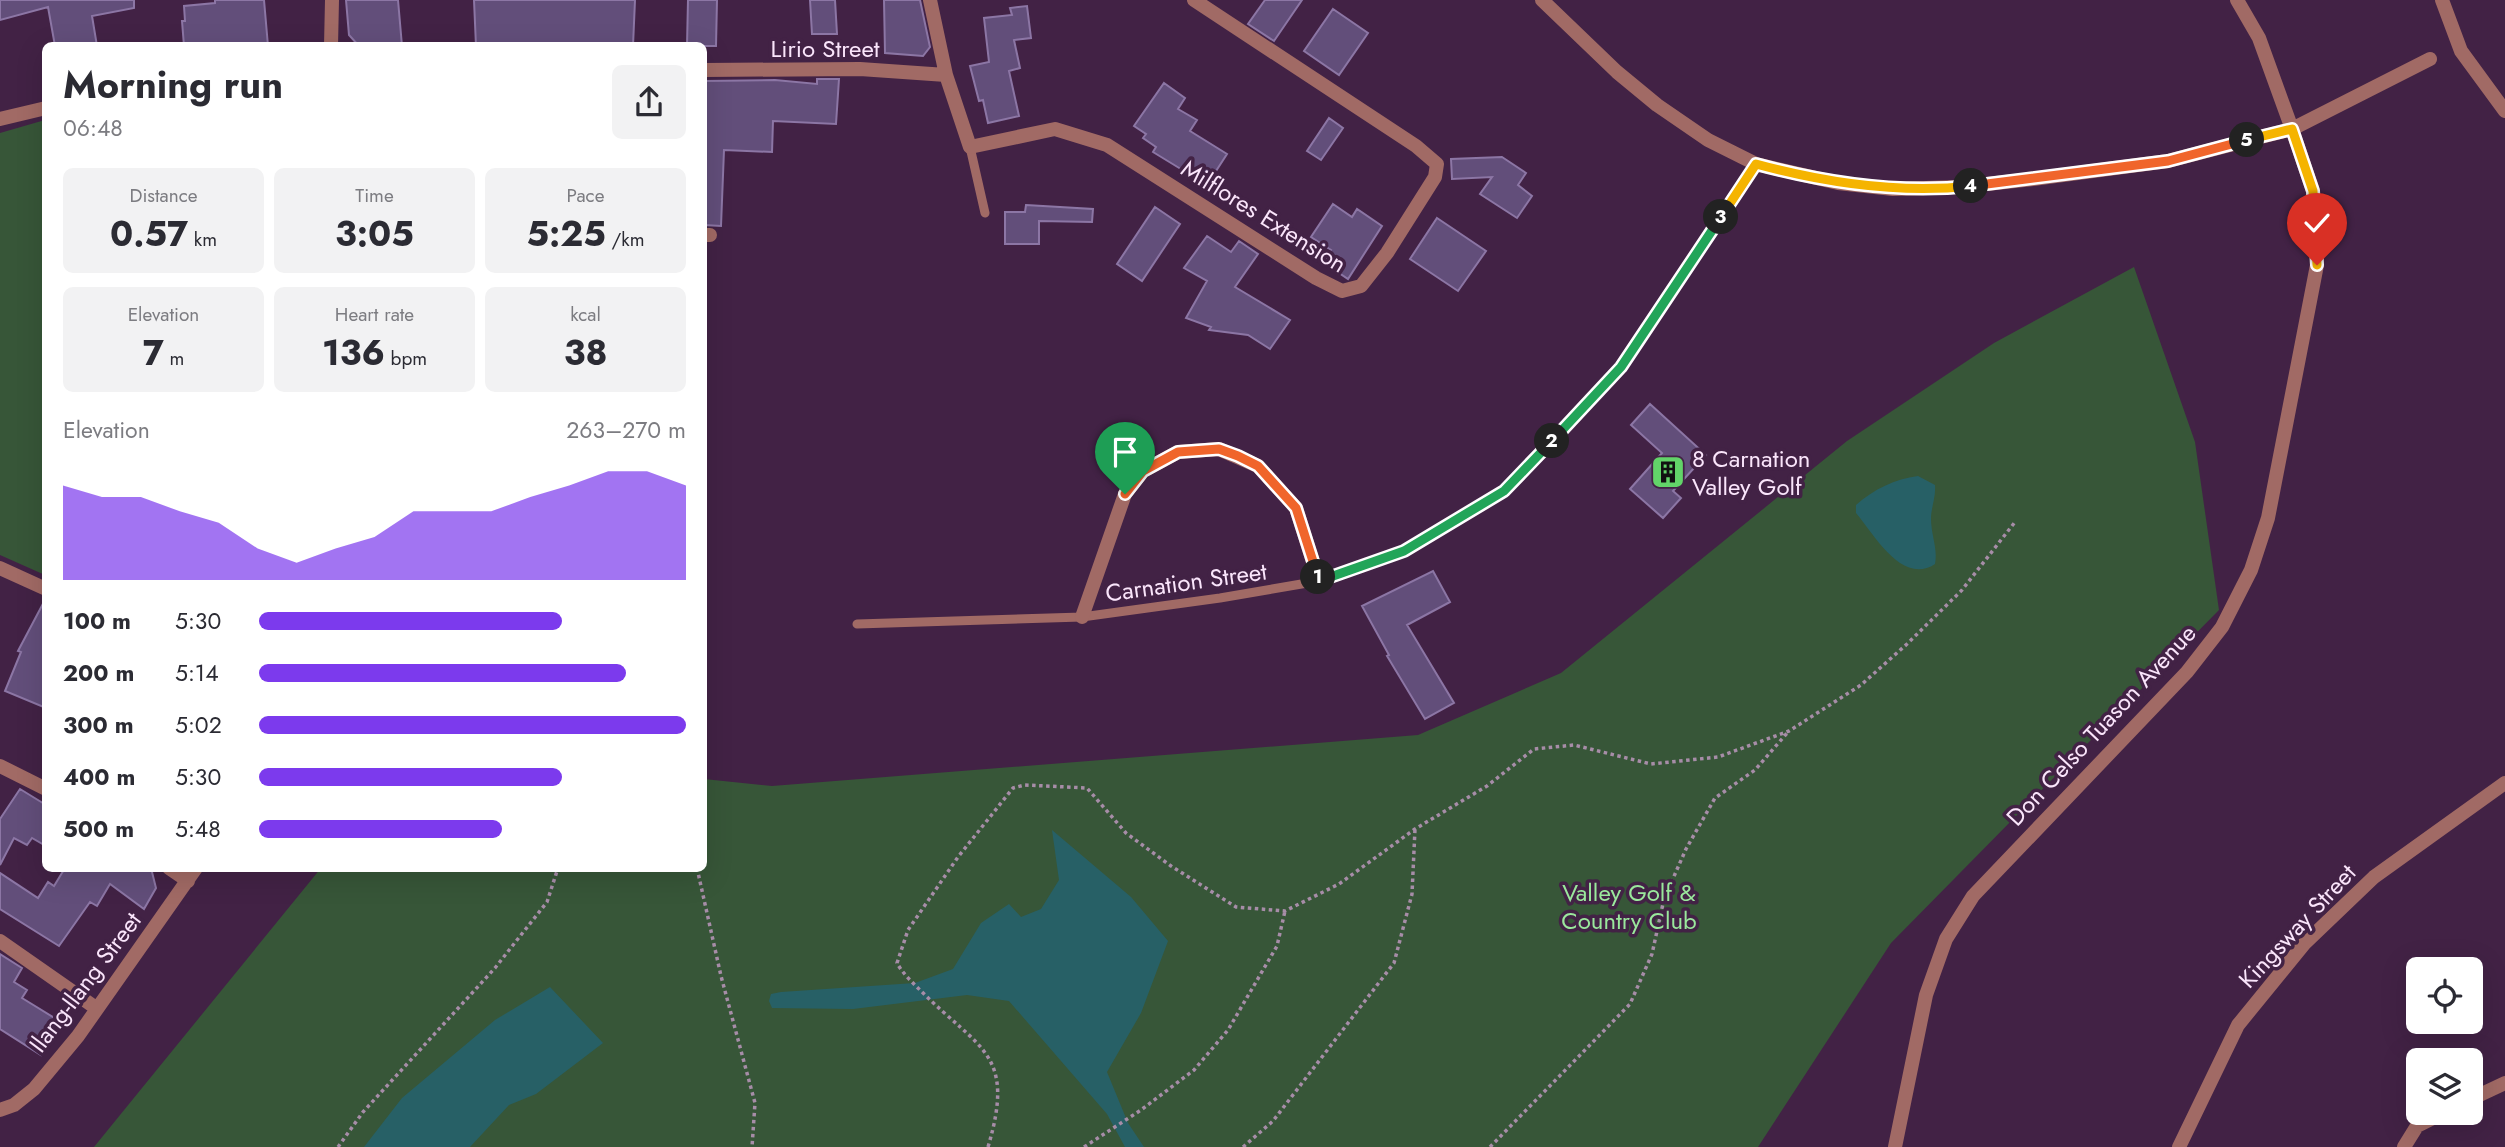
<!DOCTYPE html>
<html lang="en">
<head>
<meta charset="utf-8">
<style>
  :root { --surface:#fff; --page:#f2f2f3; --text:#2b2b33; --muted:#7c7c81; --accent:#7c3aed }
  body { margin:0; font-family:Jost,sans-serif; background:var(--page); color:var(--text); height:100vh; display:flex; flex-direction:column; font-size:26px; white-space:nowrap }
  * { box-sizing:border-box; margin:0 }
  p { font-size:23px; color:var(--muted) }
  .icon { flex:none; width:38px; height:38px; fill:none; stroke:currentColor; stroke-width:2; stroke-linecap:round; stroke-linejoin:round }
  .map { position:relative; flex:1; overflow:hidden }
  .details { position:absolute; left:42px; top:42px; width:665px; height:830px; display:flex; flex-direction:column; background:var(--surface); border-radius:10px; box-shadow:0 7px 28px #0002 }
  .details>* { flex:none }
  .buttons { position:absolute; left:2406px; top:957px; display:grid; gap:14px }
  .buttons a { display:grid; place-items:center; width:77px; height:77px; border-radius:10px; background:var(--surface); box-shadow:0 7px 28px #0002; font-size:35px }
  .pin { position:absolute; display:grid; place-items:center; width:60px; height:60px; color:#fff; margin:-72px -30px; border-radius:50% 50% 50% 0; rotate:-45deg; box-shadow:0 0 7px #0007 }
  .pin .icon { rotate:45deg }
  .km { position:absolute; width:35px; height:35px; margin:-18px; border-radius:50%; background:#222; color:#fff; font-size:19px; line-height:35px; text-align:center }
  .round { display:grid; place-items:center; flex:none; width:74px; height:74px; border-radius:10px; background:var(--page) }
  .headline { display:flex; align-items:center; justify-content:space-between; height:119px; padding:0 21px }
  h1 { font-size:38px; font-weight:700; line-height:52px }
  .metrics { display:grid; grid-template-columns:repeat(3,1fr); gap:10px; height:119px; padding:7px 21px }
  .metrics div { display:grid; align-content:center; border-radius:10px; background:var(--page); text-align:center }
  .metrics b { font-size:35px; font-weight:700 }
  .metrics small { font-size:19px; font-weight:400 }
  .metrics p { font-size:19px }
  .chart { height:196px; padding:14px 21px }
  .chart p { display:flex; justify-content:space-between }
  .chart svg { width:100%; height:126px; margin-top:7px; fill:var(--accent); opacity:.7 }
  ul { padding:0 21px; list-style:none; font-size:23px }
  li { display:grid; grid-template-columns:112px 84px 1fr; align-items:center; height:52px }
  li i { height:18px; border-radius:9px; background:var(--accent) }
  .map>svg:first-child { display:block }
</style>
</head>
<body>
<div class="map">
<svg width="2505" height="1147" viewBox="0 0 2505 1147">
  <rect width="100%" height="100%" fill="#422245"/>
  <path fill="#375638" d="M45,120H46L45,575L0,555V133Z
    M2134,267L2195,442L2219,610L1891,943L1758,1147H94L321,868H704V779L772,786L1418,735L1561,673L1847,441L1994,343Z"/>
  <path fill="#276066" d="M1918,476L1935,485C1936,498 1931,507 1931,519C1931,535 1938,548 1935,564C1902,586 1874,534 1856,513V505C1874,489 1895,479 1918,476Z
    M1052,830L1131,897L1168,941L1141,1013L1107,1072L1128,1123L1144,1147H1125L1107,1114L1009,1001L967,995L853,1009L772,1008L769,1001L771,994L781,992L915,983L953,969L981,923L1009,904L1021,917L1041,909L1059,880Z
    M550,987L603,1043L536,1094L509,1105L470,1147H364L402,1098L495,1020Z"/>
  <path fill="#624e7a" stroke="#8c76a5" stroke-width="2" d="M0,0H134V8L92,16L97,46H55L48,7L0,20Z
    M215,0H264L268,46H184L182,21H185L184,6L215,3Z
    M346,0H398L402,46H359L349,35Z
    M474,0H635L633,46H476Z
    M688,0H717L716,46H687Z
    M810,0H835L837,34H812Z
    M884,0H920L930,47L923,56L885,53Z
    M1265,0H1302L1274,41L1248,24Z
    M1027,6L1031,38L1014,40L1020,68L1009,71L1019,116L988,123L983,100L979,101L970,66L989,62L984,18L1012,15L1010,8Z
    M1333,9L1368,33L1339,75L1304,51Z
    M817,79H839L836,124L773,121L772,152L724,150L721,226L704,225V81L775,80L817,84Z
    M1164,83L1185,98L1178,109L1197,120L1190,131L1227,154L1207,185L1153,152L1156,147L1143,138L1146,134L1134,126Z
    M1329,118L1343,128L1321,160L1307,151Z
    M1502,157L1526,173L1518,185L1532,196L1517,218L1480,194L1492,177L1452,179L1451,159Z
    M1333,204L1352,217L1357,209L1382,226L1348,279L1323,262L1331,250L1311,237Z
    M1026,205L1093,209L1092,222L1039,221V244H1005V212H1025Z
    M1155,207L1180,224L1142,281L1117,264Z
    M1437,218L1486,251L1458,291L1410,259Z
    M1207,236L1231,252L1239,241L1258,254L1235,287L1290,320L1270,349L1248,335L1209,330L1211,327L1186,318L1207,281L1184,268Z
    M1650,404L1706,455L1673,491L1681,498L1663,518L1630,489L1662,453L1631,425Z
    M1433,571L1450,602L1407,625L1454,703L1425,719L1387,656L1389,655L1362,606Z
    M46,598V708L5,691L21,652L18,651Z
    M20,789L46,805V846L32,838L27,845L14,838L0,865V819Z
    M65,868H151L156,888L144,909L110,884L97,906L90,902L59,946L0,909V873L38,898L48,882L54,886Z
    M0,954L22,968L14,982L27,990L22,998L61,1022L41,1055L0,1029Z"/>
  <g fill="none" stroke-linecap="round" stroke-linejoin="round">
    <path stroke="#a78da8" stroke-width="3.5" stroke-dasharray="3.5 3.5" stroke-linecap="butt" d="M697,868L721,976L755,1103L752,1147
      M338,1147L363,1112L495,968L547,902L558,868
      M988,1147C1016,1053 980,1050 922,992C913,983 903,974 897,963L908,930L958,857L1013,788L1025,785L1087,788L1126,833L1171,866L1236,907L1285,911L1339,884L1415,829L1487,786L1534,749L1574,745L1651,764L1718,757L1789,731L1861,685L1907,644L1962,590L2015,522
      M1084,1147L1141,1110L1194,1070L1228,1030L1277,946L1285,911
      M1243,1147L1273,1121L1394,963L1412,894L1415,829
      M1490,1147L1630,1004L1652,954L1664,899L1686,849L1715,798L1755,770L1788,732"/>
    <path stroke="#a16a65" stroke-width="9" d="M970,147L985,213
      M857,624L1082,617L1220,598L1319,581L1404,551L1504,491L1621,367L1756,164"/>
    <path stroke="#a16a65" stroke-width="14" d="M930,0L946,75L970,147L1055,129L1107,145L1316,278L1342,291L1361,286L1387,253L1435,177L1437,164L1416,146L1194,0
      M2237,0L2259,38L2292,129L2430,59
      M2442,0L2461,51L2505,111
      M331,46L332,0
      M704,70L860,69L946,75
      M0,119L46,108
      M704,235H710
      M0,568L46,589
      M1082,617L1125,494L1143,471L1178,452L1219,449L1258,466L1296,508L1319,581
      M0,766L46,789
      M169,868L188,881
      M0,941L96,1008
      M2471,1099L2505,1083
      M0,1110L14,1105L34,1089L78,1036L196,868
      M2179,1147L2238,1025L2304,944L2374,877L2505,783
      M2404,1147L2417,1126L2443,1113"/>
    <path stroke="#a16a65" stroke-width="14" d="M1542,0L1617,72L1657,105L1708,140L1756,164L1838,183L1893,189L1959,187L2033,179L2168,161L2292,129L2313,191L2317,265L2268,518L2251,570L2222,627L2187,672L1973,896L1946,939L1926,995L1895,1147"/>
  </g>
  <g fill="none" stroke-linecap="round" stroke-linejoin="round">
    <g stroke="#fff" stroke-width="14">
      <path id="split-1" d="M1125,494L1143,471L1178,452L1219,449L1238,456L1258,466L1296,508L1318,577"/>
    </g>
    <g stroke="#fff" stroke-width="14">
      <path id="split-2" d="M1318,577L1319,581L1404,551L1504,491L1552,441"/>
    </g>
    <g stroke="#fff" stroke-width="14">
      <path id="split-3" d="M1552,441L1621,367L1721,217"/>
    </g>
    <g stroke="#fff" stroke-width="14">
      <path id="split-4" d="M1721,217L1756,164C1826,183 1898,194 1971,186"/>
    </g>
    <g stroke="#fff" stroke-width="14">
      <path id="split-5" d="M1971,186L2168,161L2247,140"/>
    </g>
    <g stroke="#fff" stroke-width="14">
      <path id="split-6" d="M2247,140L2292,129L2313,191L2317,265"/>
    </g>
    <use href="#split-1" stroke="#f0652b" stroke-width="9"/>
    <use href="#split-2" stroke="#22a559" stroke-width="9"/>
    <use href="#split-3" stroke="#22a559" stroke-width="9"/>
    <use href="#split-4" stroke="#f5b400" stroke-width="9"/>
    <use href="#split-5" stroke="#f0652b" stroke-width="9"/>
    <use href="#split-6" stroke="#f5b400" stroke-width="9"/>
  </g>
  <defs>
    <g id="building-square" transform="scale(1.75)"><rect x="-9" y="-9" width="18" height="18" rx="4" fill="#62d469" stroke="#422245"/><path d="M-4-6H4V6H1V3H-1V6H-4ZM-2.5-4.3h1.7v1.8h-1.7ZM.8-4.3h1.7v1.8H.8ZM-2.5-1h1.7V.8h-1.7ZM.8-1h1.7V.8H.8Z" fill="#111"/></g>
  </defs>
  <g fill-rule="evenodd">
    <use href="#building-square" x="1668" y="472"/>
  </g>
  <g text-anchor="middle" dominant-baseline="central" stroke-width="7" stroke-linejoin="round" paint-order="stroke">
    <g font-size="24" fill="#fae5fb" stroke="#422245">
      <text x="825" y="48">Lirio Street</text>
      <text transform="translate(1264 216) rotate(32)">Milflores Extension</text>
      <text transform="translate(1186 582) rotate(-8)">Carnation Street</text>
      <text transform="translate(2101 725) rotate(-47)">Don Celso Tuason Avenue</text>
      <text transform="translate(2297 926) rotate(-47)">Kingsway Street</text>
      <text transform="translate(85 982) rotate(-53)">Ilang-Ilang Street</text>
    </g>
    <g font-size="24" fill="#fae5fb" stroke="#422245" text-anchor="start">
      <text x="1692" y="458">8 Carnation<tspan x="1692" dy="28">Valley Golf</tspan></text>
    </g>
    <g font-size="24" fill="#9ae89c" stroke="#422245">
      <text x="1629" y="892">Valley Golf &amp;<tspan x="1629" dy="28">Country Club</tspan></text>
    </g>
  </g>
</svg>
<div class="buttons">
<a><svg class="icon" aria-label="locate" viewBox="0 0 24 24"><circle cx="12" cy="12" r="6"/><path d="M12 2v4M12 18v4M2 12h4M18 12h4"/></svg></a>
<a><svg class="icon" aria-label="layers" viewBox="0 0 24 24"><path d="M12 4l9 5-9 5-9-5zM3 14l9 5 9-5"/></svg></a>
</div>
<div class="pin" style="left:1125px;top:494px;background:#1e9e55"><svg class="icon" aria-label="arrive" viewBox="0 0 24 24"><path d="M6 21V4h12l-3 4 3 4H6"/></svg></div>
<div class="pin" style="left:2317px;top:265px;background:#d93025"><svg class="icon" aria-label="check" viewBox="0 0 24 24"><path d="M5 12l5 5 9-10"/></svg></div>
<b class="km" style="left:1318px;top:577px">1</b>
<b class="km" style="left:1552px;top:441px">2</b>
<b class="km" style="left:1721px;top:217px">3</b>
<b class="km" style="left:1971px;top:186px">4</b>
<b class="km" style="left:2247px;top:140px">5</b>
<section class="details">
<div class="headline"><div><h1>Morning run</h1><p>06:48</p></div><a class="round"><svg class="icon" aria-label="share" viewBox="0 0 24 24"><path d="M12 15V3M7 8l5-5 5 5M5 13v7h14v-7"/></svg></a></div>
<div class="metrics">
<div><p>Distance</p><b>0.57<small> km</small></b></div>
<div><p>Time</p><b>3:05</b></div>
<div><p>Pace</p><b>5:25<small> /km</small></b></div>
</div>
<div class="metrics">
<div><p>Elevation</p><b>7<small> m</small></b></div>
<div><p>Heart rate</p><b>136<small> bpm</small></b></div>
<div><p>kcal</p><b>38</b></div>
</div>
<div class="chart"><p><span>Elevation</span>263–270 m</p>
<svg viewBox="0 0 160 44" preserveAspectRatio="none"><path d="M0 44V11L10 15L20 15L30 20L40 24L50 33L60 38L70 33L80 29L90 20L100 20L110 20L120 15L130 11L140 6L150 6L160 11V44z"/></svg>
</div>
<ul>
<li><b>100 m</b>5:30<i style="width:71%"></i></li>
<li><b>200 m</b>5:14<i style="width:86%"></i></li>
<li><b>300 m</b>5:02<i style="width:100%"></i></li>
<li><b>400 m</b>5:30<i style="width:71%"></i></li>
<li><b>500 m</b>5:48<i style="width:57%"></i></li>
</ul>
</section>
</div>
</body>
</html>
